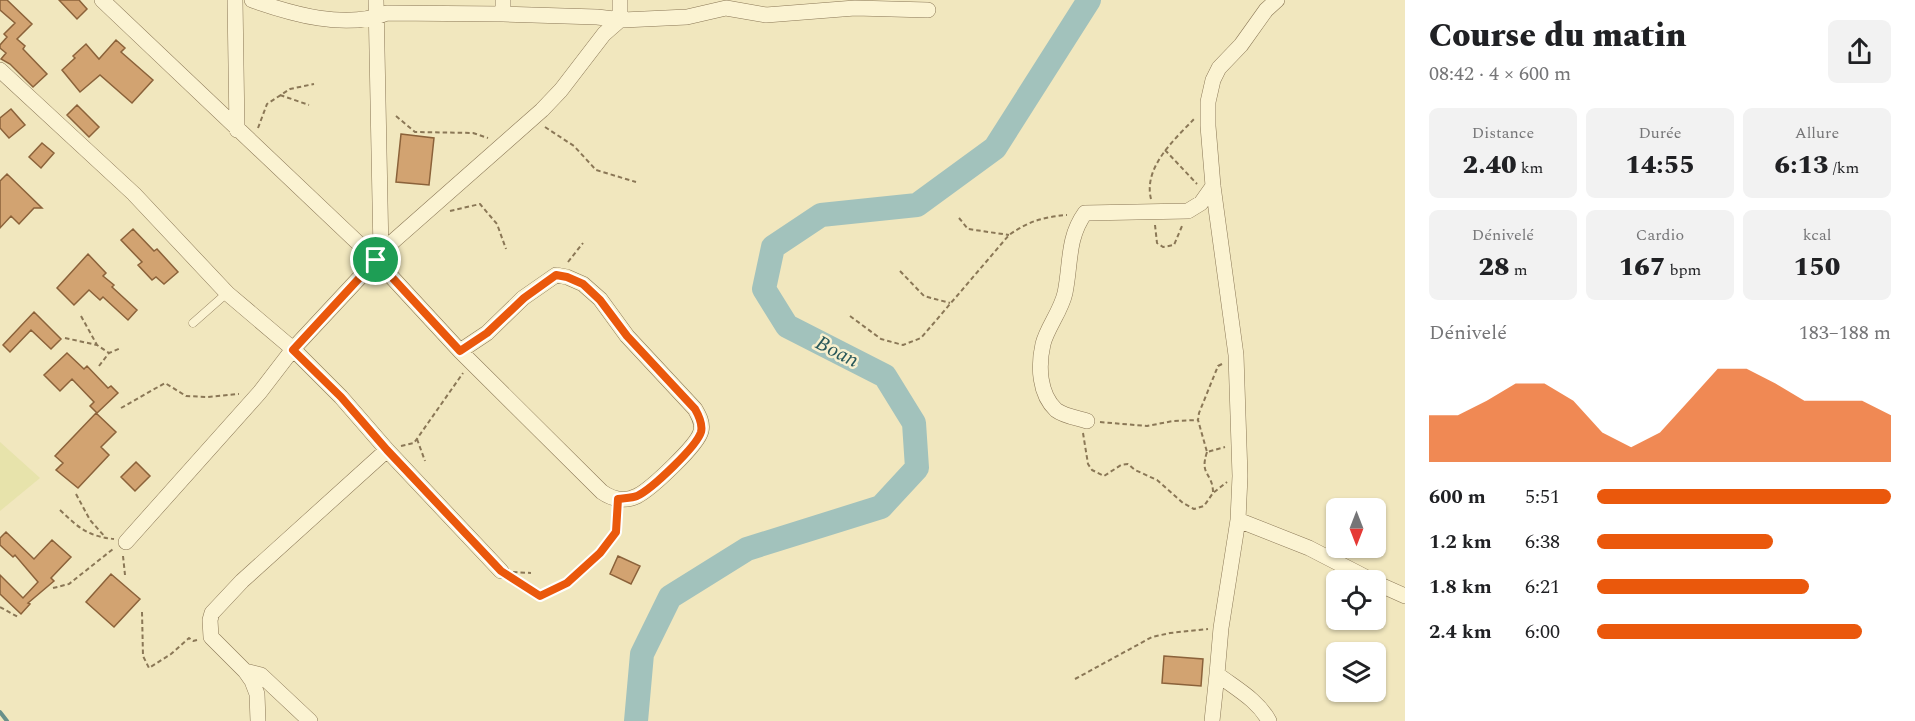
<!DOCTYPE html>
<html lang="fr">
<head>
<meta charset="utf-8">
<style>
  :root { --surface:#fff; --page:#f2f2f2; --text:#202124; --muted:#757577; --accent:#ea580c }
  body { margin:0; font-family:Spectral,serif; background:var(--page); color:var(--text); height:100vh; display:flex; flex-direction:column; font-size:22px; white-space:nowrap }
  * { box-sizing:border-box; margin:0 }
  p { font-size:20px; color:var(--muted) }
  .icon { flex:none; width:33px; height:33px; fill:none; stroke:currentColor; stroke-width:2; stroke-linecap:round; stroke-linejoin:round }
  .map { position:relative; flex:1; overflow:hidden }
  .sheet { display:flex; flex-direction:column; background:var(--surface); width:510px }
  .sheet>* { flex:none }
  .needle { width:39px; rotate:180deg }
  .fabs { position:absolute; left:1326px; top:498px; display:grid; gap:12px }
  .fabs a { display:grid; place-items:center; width:60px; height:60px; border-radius:9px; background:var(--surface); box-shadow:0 2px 4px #0004; font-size:30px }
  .pin { position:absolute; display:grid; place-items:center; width:51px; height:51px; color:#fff; margin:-26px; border:3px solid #fff; border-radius:50%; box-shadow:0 2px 6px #0007 }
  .round { display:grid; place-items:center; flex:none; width:63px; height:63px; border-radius:9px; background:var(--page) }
  .summary { display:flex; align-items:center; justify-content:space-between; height:102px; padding:0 24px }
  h1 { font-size:33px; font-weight:800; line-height:45px }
  .figures { display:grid; grid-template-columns:repeat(3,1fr); gap:9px; height:102px; padding:6px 24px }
  .figures div { display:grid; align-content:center; border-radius:9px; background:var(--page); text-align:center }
  .figures b { font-size:26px; font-weight:800 }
  .figures small { font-size:16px; font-weight:400 }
  .figures p { font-size:16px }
  .chart { height:168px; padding:12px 24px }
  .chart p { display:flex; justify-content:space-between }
  .chart svg { width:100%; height:108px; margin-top:6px; fill:var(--accent); opacity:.7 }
  ul { padding:0 24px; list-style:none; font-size:20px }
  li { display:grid; grid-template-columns:96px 72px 1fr; align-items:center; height:45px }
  li i { height:15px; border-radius:8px; background:var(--accent) }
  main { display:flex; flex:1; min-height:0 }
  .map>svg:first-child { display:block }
</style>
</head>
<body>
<main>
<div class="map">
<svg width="1405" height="721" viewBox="0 0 1405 721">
  <rect width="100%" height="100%" fill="#f1e7be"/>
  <path fill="#e7e3ab" d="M0,442L40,478L0,511Z"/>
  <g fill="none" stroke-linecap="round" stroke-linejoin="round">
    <path stroke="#69908a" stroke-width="4" d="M0,712L7,721"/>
    <path stroke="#a2c2bc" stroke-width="24" d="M636,721L642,654L670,597L747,549L881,507L917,468L914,423L885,376L787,326L764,289L773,247L821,215L917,205L995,148L1089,0"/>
  </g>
  <path fill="#d2a371" stroke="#8b623a" stroke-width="1.5" d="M0,0H7L32,24L17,39L25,46L23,49L47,74L33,87L10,64L1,59L6,53L0,48V45L7,37L4,34L15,23L0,10Z
    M59,0H79L87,9L77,19Z
    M116,40L125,48L121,52L153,80L132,103L100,75L80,92L62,70L75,58L73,56L86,44L99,59Z
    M77,105L99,127L89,137L67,115Z
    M11,109L25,125L9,138L0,128V118Z
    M401,134L434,138L429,185L396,182Z
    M42,143L54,153L41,168L29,157Z
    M7,174L42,208H34L19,224L11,216L0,228V181Z
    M133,229L154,251L157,249L178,272L164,284L156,277L152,280L138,265L142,262L121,240Z
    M88,254L106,273L103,276L114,285L112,287L137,310L128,320L103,297L100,300L89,290L74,305L57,288Z
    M34,312L61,339L51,349L31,330L10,352L3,345Z
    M67,353L84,369L87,366L108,388L111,386L118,393L97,413L90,406L94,402L72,379L60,391L44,375Z
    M96,413L116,432L101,447L109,455L78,488L56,470L63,463L55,456Z
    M136,462L150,476L135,491L121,477Z
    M6,532L34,559L52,540L71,557L51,578L54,581L28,603L30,604L21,614L0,594V575L23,598L38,582L15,555L13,557L0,545V538Z
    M618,556L640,566L631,584L610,574Z
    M111,574L140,599L114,627L86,602Z
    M1164,656L1203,659L1201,686L1162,683Z"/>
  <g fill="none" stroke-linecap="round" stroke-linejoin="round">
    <g stroke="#8a7756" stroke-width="9">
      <path id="service" d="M193,323L227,293"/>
    </g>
    <g stroke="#8a7756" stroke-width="16">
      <path id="minor" d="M102,0L376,260L460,351L602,492C612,499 625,502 637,496C651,489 698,445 701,431C703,423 699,416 695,409L627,336L600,299L583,284L567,277L556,275L523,298L487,333L460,351
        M235,0L237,130
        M252,0C292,14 346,30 387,13L503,14V0
        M376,0L381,252
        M503,14L597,17L623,20L687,17L726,8L766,15L855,8L928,10
        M0,70L134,194L227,293L293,349L341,397L387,450L501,571
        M1087,421C1077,418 1064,416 1056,410C1039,394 1038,366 1043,344C1047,328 1061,311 1065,293C1071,264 1067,238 1085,213L1188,211L1201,203L1213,186
        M1238,520L1309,548L1371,580
        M126,542L260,392L293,349L376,260L381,252L542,110L561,90L604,34L620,20V0
        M1376,583L1405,596
        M245,671L261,675L310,721
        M258,721L257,694L252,681L245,671L211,637L210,620L212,613L242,581L387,450
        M1212,721L1217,674
        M1269,721C1258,700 1235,688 1217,674L1221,628L1238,520L1240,476L1236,355L1213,186L1208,126V102L1213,80L1219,68L1241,45L1266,10L1277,0"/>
    </g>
    <path stroke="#8a7756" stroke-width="2" stroke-dasharray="4.5 3" stroke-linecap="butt" d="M280,95L309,105
      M396,116L415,132L473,133L488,138
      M545,127L574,146L596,170L636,182
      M258,128L267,104L290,89L314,84
      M1165,150L1197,184
      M1151,199C1143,167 1175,139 1195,118
      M450,211L480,204L497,224L506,249
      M959,218L968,229L1009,235
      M1155,225L1157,243L1163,247L1174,245L1182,226
      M568,262L583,243
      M900,271L924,296L950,303
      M81,316L97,345
      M850,316L881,339L903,345L921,338L1009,235C1029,221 1043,217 1067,215
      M65,338L97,345L109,353
      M1222,364L1218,366L1199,413L1198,420L1207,452L1225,447
      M99,366L109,353L121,348
      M121,408L165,383L186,396L207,397L239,394
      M1100,422L1147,426L1173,421L1198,420
      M1083,433L1088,464L1092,470L1104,476L1121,465L1128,464L1135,470L1157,480L1183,503L1194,509L1204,506L1213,493L1227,482
      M417,439L425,461
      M401,446L414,443L463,373
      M1207,452C1199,476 1213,472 1213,493
      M76,494L90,520L106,538
      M60,510C79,528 87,536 114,539
      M123,556L125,575
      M513,572L531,573
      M511,577L540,596L567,583L600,553L616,532L618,511
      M53,588L69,584L113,549
      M0,607L18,617
      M142,612L143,656L149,668L171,654L189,638L193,641L197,640
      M1075,679L1152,637L1170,633L1208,629"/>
    <use href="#service" stroke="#fbf3d2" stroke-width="8"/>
    <use href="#minor" stroke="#fbf3d2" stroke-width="15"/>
  </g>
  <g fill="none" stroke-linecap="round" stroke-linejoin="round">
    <g stroke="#fff" stroke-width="12">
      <path id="route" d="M376,260L460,351L487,333L524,298L556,275L567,277L583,284L600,300L627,336L695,409C699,416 703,424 701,432C697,446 652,489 637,496C632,498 625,498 618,499L616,532L600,553L567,583L540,596L501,571L387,450L341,397L293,350Z"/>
    </g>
    <use href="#route" stroke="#ea580c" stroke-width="8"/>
  </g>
  <g text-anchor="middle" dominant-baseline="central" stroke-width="5" stroke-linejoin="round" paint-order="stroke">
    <g font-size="21" font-style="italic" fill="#29585a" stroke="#f8f0ce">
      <text transform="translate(837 352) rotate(27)">Boan</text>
    </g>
  </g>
</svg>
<div class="fabs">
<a><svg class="needle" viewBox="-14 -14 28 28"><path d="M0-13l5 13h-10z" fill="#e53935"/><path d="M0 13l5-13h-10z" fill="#757577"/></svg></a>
<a><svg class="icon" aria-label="locate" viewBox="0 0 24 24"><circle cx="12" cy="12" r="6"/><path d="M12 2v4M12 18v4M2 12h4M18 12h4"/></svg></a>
<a><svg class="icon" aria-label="layers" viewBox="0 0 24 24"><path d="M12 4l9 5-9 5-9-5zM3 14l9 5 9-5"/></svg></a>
</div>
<div class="pin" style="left:376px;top:260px;background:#1e9e55"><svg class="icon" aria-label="arrive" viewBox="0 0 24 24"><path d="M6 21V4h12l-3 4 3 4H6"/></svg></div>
</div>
<section class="sheet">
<div class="summary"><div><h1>Course du matin</h1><p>08:42 · 4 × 600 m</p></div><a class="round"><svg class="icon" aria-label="share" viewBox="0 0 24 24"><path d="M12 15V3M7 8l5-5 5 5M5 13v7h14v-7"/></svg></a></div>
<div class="figures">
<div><p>Distance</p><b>2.40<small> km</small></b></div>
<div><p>Durée</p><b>14:55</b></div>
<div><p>Allure</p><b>6:13<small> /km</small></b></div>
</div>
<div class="figures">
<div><p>Dénivelé</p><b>28<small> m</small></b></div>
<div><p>Cardio</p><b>167<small> bpm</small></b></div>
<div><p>kcal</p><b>150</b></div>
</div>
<div class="chart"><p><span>Dénivelé</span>183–188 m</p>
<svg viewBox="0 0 160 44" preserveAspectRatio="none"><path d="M0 44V25L10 25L20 19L30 12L40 12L50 19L60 32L70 38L80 32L90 19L100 6L110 6L120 12L130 19L140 19L150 19L160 25V44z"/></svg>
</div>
<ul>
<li><b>600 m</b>5:51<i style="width:100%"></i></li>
<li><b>1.2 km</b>6:38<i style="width:60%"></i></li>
<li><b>1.8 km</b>6:21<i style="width:72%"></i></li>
<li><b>2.4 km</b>6:00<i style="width:90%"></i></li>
</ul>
</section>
</main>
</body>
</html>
